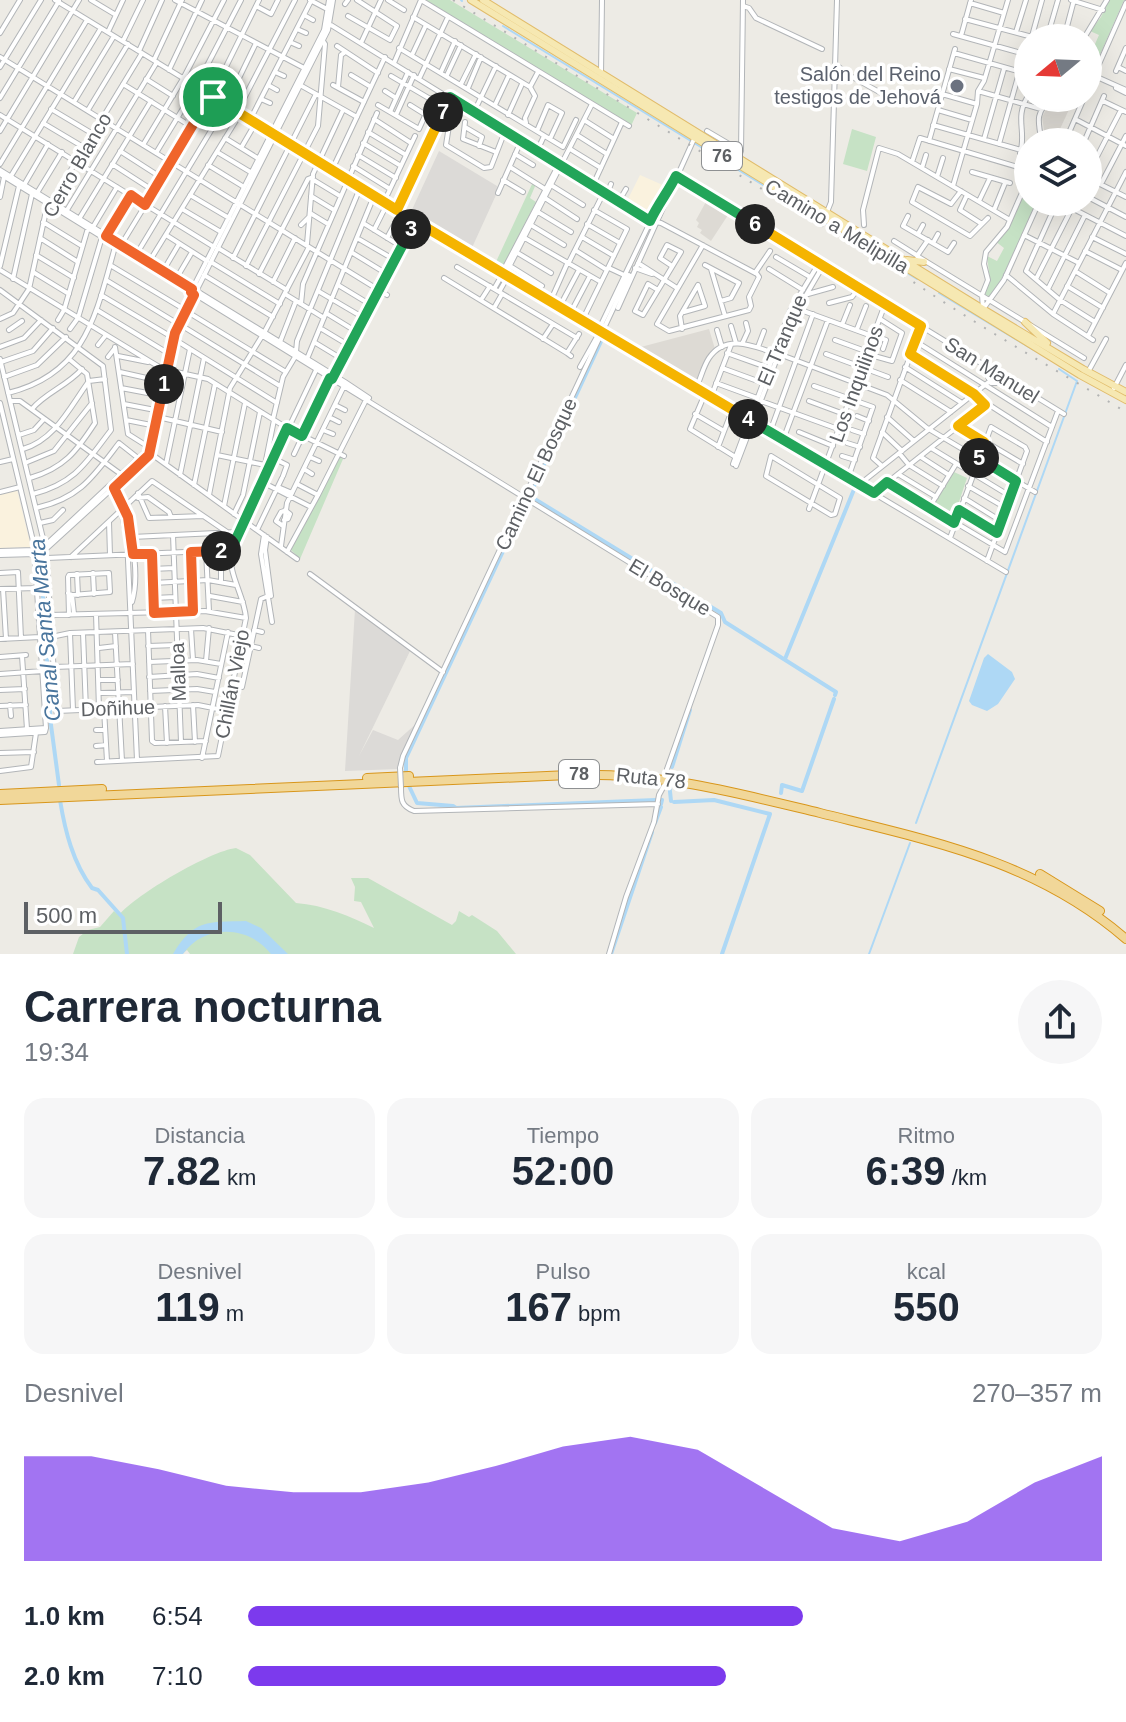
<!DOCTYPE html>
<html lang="es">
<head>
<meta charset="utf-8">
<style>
  :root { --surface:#fff; --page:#f6f6f7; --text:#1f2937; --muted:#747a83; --accent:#7c3aed }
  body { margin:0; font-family:Helvetica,sans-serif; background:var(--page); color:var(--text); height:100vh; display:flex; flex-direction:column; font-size:30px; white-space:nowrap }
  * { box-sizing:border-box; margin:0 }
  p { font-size:26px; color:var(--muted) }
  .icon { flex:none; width:44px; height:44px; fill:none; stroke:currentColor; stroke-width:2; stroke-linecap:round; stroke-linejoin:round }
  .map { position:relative; height:954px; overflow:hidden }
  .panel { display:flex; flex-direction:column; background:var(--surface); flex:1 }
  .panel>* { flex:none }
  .needle { width:52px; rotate:251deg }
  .buttons { position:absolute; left:1014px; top:24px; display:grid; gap:16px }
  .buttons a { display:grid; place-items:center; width:88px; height:88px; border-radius:50%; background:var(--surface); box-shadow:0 8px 32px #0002; font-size:40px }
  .scale { position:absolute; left:24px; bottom:20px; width:198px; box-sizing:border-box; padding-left:8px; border:4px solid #5d6064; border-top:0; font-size:22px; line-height:28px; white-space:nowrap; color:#5d6064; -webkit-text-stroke:6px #fff; paint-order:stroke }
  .pin { position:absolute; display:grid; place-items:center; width:68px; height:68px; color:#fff; margin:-34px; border:4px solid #fff; border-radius:50%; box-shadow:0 2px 8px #0007 }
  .km { position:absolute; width:40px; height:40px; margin:-20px; border-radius:50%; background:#222; color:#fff; font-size:22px; line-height:40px; text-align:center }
  .round { display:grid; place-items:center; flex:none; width:84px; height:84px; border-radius:42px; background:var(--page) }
  .headline { display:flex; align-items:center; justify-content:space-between; height:136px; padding:0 24px }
  h1 { font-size:44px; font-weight:800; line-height:60px }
  .figures { display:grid; grid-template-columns:repeat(3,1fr); gap:12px; height:136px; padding:8px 24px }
  .figures div { display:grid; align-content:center; border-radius:20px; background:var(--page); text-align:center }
  .figures b { font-size:40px; font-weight:800 }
  .figures small { font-size:22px; font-weight:400 }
  .figures p { font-size:22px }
  .chart { height:224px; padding:16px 24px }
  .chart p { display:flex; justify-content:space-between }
  .chart svg { width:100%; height:144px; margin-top:8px; fill:var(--accent); opacity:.7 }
  ul { padding:0 24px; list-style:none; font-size:26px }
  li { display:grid; grid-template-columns:128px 96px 1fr; align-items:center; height:60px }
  li i { height:20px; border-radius:10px; background:var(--accent) }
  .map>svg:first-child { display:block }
</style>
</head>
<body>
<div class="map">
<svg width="1126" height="954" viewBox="0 0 1126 954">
  <rect width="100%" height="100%" fill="#edebe5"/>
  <path fill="#faf2de" d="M640,175L665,186L648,216L626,203Z
    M17,490L31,547L0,548V494Z"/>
  <path fill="#dcdad7" d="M439,151L497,186L496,195L470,252L410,214Z
    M355,609L411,649L359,756L373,730L398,740L417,723L398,769L345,771Z"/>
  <path fill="#dddad4" d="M1062,98L1072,103L1054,142H1046L1042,117L1047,108Z
    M708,198L730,212L711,241L700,233L702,230L697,227L699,223L696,220Z
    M709,329L715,349L706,358L695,383L637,348Z"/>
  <path fill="#c6e2c5" d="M423,0H450L637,113L631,126Z
    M1109,0H1124L1092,73L1088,72V60L1099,35L1090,31L1101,17Z
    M852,129L876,137L867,171L843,164Z
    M533,182L536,184L530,198L536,202L502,268L495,264Z
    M1028,187V202H1037L1001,280L990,297L984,294L990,280L987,256L997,261L1004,248L995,241L1008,228Z
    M339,457L343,459L300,559L291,550Z
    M954,472L967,478L953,520L932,507Z
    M236,848L250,855L296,903C324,905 349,916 374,928L361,902L354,901L355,887L351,878H368L452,925L456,921L459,911L469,917L472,915L497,931L516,954H190L187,950L182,954H73L79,937L88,930L100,927L114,911L119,915C137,894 210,851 236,848Z"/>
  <path fill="#aed8f5" d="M988,654L1012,672L1015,679L998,704L987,711L972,705L969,701L984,658Z
    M246,921L261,928L288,954H271C249,925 204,924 183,954H173C194,919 208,922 246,921Z"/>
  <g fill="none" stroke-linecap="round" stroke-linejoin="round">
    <path stroke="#aed8f5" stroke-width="2" d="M461,0L462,1
      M503,26L917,279
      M939,293L1037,352
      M916,823L1077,381L1059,369
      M869,954L910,843"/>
    <path stroke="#aed8f5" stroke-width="4" d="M529,497L604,335
      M533,498L721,613L725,622L836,692L835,695
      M40,548L51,725L59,785
      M785,659L855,487
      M672,767L690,710
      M406,773V758L527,500
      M669,782L671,801
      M409,786L417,803L453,806L456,808L656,800
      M781,793L782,785L802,791L834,699
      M60,800C65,831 73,863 92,888L98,890L123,918L127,954
      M674,802L714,800L770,814L722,954
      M661,804L662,800
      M655,823L661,807
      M611,954L652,832"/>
    <g stroke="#b2b5b8" stroke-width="6">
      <path id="minor" d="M55,0L597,331L598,335L580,367
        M91,0L116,15
        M175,0L304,68
        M310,0L329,10
        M388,0L404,10
        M421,0L629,126
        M1071,0L1103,10
        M970,3L1004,13
        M345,4L348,0
        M256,6L271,14L278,0
        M743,6L749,8L756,18L822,49
        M304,15L313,20
        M348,16L390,40L397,26L357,0
        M413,17L530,87
        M965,19L1036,38
        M331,25L655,225
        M297,29L306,33
        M108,32L123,0
        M1016,32L1026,0
        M0,33L20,0
        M953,34L1028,55
        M961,36L971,0
        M1032,36L1042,0
        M1047,38L1058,0
        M1064,38L1074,0
        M1084,38L1107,0
        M123,41L143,0
        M290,42L299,46
        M361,43L381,0
        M337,46L378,73
        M399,48L563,147L576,120
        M139,51L162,0
        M954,53L1028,74
        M412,55L426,25
        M0,57L387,295
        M154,60L182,0
        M394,63L421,0
        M0,67L41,0
        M835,67H839L847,74L897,102
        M1118,67L1126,71
        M949,69L984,78
        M169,70L202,0
        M1116,71L1126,48
        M275,72L284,76
        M441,72L455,41
        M1088,73L1126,90
        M601,74L602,0
        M351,75L371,87
        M447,75L461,45
        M391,76L432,100
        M146,79L173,96
        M419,79L448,17
        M123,84L192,127
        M461,84L476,54
        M268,85L277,90
        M300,85L357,117
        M333,85L364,102
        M338,87L341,55L344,53
        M468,88L481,57
        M1116,88L1126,93
        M1088,89L1126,3
        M385,91L396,98
        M978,91L1041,109
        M942,94L977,104
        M0,98L59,1
        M261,99L270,103
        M453,100L446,145L484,168L491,167L505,131
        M1103,101L1126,112
        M74,102L114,36
        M378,105L419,129
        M410,105L426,115
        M495,105L509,75
        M51,109L93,134
        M88,110L128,44
        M938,110L972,120
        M237,112L295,0
        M390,112L408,72
        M474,112L496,66
        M0,115L214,247
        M396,115L414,75
        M508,115L522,84
        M374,119L411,143
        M1075,119L1126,146
        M250,120L311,1
        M584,120L614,139
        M465,122L463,139L496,152
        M43,123L85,148
        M526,123L525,118L535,96L530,87L538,72
        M933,125L1021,150
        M465,127L482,137L479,146
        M419,129L432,100
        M0,131L79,0
        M537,131L548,105L562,113L550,139
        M707,131L741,151
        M368,132L406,155
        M577,135L607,154
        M225,138L259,159
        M984,139L1004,69
        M929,141L955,49
        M1042,142C1038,123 1034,110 1054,98
        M1065,142L1084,98
        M1084,142L1104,96
        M363,143L401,166
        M999,144L1019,73
        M143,145L184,77L224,0
        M241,148L255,124
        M570,149L601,168
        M120,151L162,178
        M537,151L544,136
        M217,152L252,173
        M156,153L196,87L241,0
        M1020,153C1027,132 1014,118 1028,96
        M515,154L533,165
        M358,155L396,178
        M738,158L741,151L743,0
        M912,162L920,138L1028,170
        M0,164L87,20
        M112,164L154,191
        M208,165L244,187
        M353,166L390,189
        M510,167L545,189
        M922,168L926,155
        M0,170L345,382L369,398L366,400
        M332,170L385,57
        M972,172L1010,183
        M0,174L718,617V625L667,769
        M1088,174L1121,110
        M11,176L101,28
        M676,176L1064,414
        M937,177L943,158
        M1088,178L1126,197
        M312,179L340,196
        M503,180L523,192
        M1101,184L1126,136
        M24,185L48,144
        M551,185L583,205
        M593,185L622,122
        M953,186L977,104L978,91L984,81L1008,0
        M961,191L951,204L918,187L912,202L970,236L982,224L960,210L967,195
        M37,193L62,152
        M498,193L521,141
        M607,194L611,184
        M190,195L229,218
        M311,196L334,210
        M0,197L4,177
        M1088,197L1126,217
        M545,198L577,219
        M619,201L626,189
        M979,201L990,178
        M384,202L415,136
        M1057,202L1026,271L1060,300L1095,322
        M1060,202L1126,236
        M182,209L221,232
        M67,210L157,62
        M397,210L450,97
        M994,210L1005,183
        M538,212L571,232
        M827,212L831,202L837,0
        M310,213L328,224
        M908,216L903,226L948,252L954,243
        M79,219L151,101
        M650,221L661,223L757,274L759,277L749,297L751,306L749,310L669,331L657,324L703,245
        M43,222L82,246
        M363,223L402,247
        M587,224L620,243
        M982,224L988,218
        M301,225L309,217
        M531,225L564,245
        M864,225L863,210L879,148L898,154L1010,220
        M93,227L117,187
        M374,230L387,204
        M918,234L923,225
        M166,235L207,261
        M1024,235L1079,263
        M106,236L131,195
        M523,237L601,282
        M582,237L614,256
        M1092,237L1126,254
        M40,238L78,262
        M357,238L395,260
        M387,238L401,212
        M894,241L918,256
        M933,243L938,234
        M307,244L313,174L343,110
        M121,245L210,99L259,0
        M218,248L287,290
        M575,250L607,270
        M1085,251L1122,270
        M351,252L387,274
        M516,252L551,273
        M36,255L74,278
        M136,255L224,109L256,43
        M917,256L1084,358
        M917,256L928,240
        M776,257L810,277
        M233,258L316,94
        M149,262L240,114
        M211,262L280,304
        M638,263L677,288
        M568,264L604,192
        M110,265L182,308
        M705,265L739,283L731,298L721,301
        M0,266L19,186
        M246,266L318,126L325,44L323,41
        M510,266L542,286
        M457,267L577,338
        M495,268L1006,572
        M609,268L624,275
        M635,268L652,274
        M711,269L725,316
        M769,269L803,290
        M0,270L151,362L163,369L208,379L287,428L344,456
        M163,271L179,244
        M503,271L559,164
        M1075,271L1110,293
        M33,272L69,294
        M506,273L592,104
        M755,273L770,251
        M259,274L308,179L313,177
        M204,275L273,317
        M1006,275L1053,314L1093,340
        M444,278L567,353
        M13,279L32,194
        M176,279L192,252
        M1036,279L1072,208
        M106,280L175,322
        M273,282L295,238
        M338,285L371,305
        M1067,286L1103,308
        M494,289L502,275
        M1048,289L1085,215
        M0,290L103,366L111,430C86,463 75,483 33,494
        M658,290L648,284L635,311L643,315L681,252L667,245L660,258L672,266
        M318,291L364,318
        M499,292L507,278
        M285,294L324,318
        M808,294L833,287
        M101,295L170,336
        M481,300L490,286
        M551,300L567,264
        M829,303L852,297L859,288
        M301,304L303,284L377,113
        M560,306L579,270
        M494,308L502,294
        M618,308L694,139
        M798,309L872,336
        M983,309L982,295L988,280L984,264L986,252L1007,227L1028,179
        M983,309L1004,280L1039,202
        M97,310L166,352
        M186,311L286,372
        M571,312L590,276
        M684,312L705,306L698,285
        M326,313L357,332
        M1053,314L1126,172
        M0,319L13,313L29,289L46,211L142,53
        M583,319L627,229L594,210
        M58,320L64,310L88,228
        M179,324L280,386
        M842,325L850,305
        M731,326L736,343
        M320,328L350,346
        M70,329L78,318L102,237
        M599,329L666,189
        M682,329L680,316L698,285
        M857,329L866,306
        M9,330L22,321
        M717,330L722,347
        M264,333L309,247
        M875,336L886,340L883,349
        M1088,336L1126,263
        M174,339L277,403
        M543,339L553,324
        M835,340L868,352
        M915,341L1052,427
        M280,342L296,301
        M314,342L342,359
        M743,342L748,331L746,323
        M98,345L106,335
        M0,347L24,338L41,320
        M115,347L128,434L147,446
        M758,347L764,331
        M296,352L297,341L360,188
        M727,353L769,368
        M779,354L887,395L927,428L1035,492
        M826,354L888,377
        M867,354L892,361L902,333L880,319
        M910,354L1047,442
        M118,356L148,362
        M571,356L567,353L579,334
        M108,357L115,348
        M0,359L46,551L57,719
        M307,359L374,196
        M1,362L33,351L53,328
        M905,367L962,403
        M722,368L763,383
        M991,369L988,377L991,383H1000L1004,377
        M120,372L160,381
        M1088,372L1106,339
        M335,375L415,221
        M4,377L37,365L66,337
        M900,380L951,412
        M716,383L757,398
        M814,386L873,407L848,478
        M121,388L158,395
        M696,388C701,378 703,367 709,358C725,334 752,345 774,353
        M1114,388L1126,365
        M695,391L854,487
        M8,393C86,374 96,314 115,247
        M704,396L690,429L737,458
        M711,397L731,345
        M10,401H20L122,475
        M761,401L838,429
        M809,401L844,414
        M0,403L34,545L46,728L45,732L0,735
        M124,404L155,410
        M335,405L345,410
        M32,409C45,393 67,386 82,369
        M695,414L724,431
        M857,416L869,421
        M158,417L222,432
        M329,417L339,422
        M887,417L914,441
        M273,419L283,377L295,357
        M126,420L151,425
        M959,426L1023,464
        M323,430L333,434
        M852,430L864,434
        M770,432L813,314
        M799,432L833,446
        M882,432L902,451
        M19,435L34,430L44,419
        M783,440L828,320
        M847,443L860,447
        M718,447L731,413
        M931,448L1010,496
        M23,449C55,440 70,407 89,381L105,379
        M150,453L297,559
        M899,453L909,465L943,486
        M294,454L330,378
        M217,455L270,466
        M771,456L840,498L835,514L831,515L766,476Z
        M842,456L855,460
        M310,457L319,461
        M921,457L949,475
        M273,458L287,465L283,476
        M0,462L13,459
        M25,463L54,451L92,403
        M166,464L190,349
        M733,464L790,311L819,263
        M265,465L274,420
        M736,466L792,319L823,266
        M882,466L873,458L921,326
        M304,469L312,474
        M898,474L936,497
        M180,475L204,358
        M30,478C64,468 76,452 95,423L87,374L69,359
        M262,482L311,507
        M887,482L1005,552L1058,411
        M297,484L318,495L366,400
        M860,484L990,381
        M194,485L215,384
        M968,486L1006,508
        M278,487L292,493
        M114,488C130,516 141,571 132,602
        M111,491L121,510L127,538L137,760
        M0,492L20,487
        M138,493L149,518L203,516
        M874,493L985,405
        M209,495L230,388L262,336
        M138,498L148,497L169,512L171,517
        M964,498L1001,521
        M224,506L245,403
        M36,508C80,498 93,477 119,443L138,458
        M929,508L956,464
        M809,509L885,304
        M959,510L997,533
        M234,514L243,495L260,412
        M284,520L288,519L290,514L285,510
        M109,522L110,555
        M40,523L53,520L63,510
        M283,526L276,521L281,512L284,511
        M257,530L282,478
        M173,535L181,742
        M264,535L261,554L272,622
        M132,537L237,532
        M267,537L265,550L271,596
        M950,538L991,427L1025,447L1027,451L987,561
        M281,546L287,503L344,386
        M0,551L35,550L49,542L145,452L172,329L324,30L329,0
        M206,551L209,611
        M221,551V582
        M191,552L193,611
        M287,552L318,495
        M152,554L154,613
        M0,555L35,554L46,549L149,455L176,331L328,30L333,0
        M71,557L152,481L227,532
        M47,558L231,550
        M152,569L174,568
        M0,573L18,572L21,638
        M93,573L94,594
        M77,574L78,595
        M310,574L443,672
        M153,583L208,580L236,585
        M0,589L37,588
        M3,589L6,639
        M68,593L72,595L110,592L109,573L69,575L68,577L69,615
        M72,595L74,614
        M210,596L243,602
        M154,598L175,597
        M96,614L99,709
        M50,615L205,611L246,618
        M191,629L193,660
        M148,630L152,741L155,743L206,741
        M254,630L262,632
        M115,632L122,761
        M70,633L73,710
        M83,633L86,710
        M51,637L70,633L203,628L243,636
        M0,639L40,637
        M148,646L177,645
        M251,646L259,648
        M99,648L116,646
        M22,656L27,729
        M0,657L26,655
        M206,661L209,628
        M149,662L197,660L221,664
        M54,667L133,664
        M0,674L43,671
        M149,677L197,674L219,678
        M99,680H118
        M242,687L261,599L268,596
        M0,690L25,689
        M150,691L197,689L215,692
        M101,693L134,692
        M10,705L11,716
        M193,705L195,742
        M0,706L26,705
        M165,706L167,743
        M104,709L107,761
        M57,711L198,705L228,711
        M96,730H105
        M0,731L46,728
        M96,746L106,745
        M0,753L34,752
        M202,758L228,632
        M97,762L218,756L246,618C244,593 226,573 232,547L318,366
        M400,768L403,756L629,275
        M0,771L31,767L36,733
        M401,787C401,800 401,806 414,811L658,804
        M609,954L626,897L654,822L659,795L666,782"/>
    </g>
    <g stroke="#e1bc6b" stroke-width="8">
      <path id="major" d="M471,0L1080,375L1126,400
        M483,0L983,309L1083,369L1126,392
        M907,260L924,262
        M1025,322L1047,343"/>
    </g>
    <g stroke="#d8961b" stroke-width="10">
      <path id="highway" d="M367,778L409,776
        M0,794L102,789
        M0,800L569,775C660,772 733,792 820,813C932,841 1036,861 1126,939
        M1040,874L1100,911"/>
    </g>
    <use href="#minor" stroke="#fff" stroke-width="4"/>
    <use href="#major" stroke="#f6e8b2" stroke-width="6"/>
    <use href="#highway" stroke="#f1d799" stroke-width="8"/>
    <path stroke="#b3b4b4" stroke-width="2" stroke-dasharray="2 10" stroke-linecap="butt" d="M453,0L909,279C979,327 1053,368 1126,412"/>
    <g stroke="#b2b5b8" stroke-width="6" stroke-linecap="butt">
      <path id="minor-bridge" d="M400,768L401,787"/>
    </g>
    <use href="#minor-bridge" stroke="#fff" stroke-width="4"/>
  </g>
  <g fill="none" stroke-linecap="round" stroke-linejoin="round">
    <g stroke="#fff" stroke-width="16">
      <path id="split-1" d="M164,384L175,333L194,295L191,292L192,289L106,236L131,195L145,205L210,96L213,97"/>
    </g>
    <g stroke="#fff" stroke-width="16">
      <path id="split-2" d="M164,384L149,455L114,488L128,517L133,554H152L154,613L193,611L191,552L221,551"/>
    </g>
    <g stroke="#fff" stroke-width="16">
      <path id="split-3" d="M221,551L231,550L287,428L302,436L330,378L332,379L411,229"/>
    </g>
    <g stroke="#fff" stroke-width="16">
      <path id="split-4" d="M411,229L415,221L748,419"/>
    </g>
    <g stroke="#fff" stroke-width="16">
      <path id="split-5" d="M748,419L874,493L887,482L954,523L959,510L997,533L1016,481L979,458"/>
    </g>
    <g stroke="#fff" stroke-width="16">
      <path id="split-6" d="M755,224L921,326L910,354L974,394L985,405L958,426L984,442L979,458"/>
    </g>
    <g stroke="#fff" stroke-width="16">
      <path id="split-7" d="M443,112L450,97L650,221C658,204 668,192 676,176L755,224"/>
    </g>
    <g stroke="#fff" stroke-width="16">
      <path id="split-8" d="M213,97L397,210L443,112"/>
    </g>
    <use href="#split-1" stroke="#f0652b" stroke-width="10"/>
    <use href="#split-2" stroke="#f0652b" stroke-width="10"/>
    <use href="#split-3" stroke="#22a559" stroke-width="10"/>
    <use href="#split-4" stroke="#f5b400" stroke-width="10"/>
    <use href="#split-5" stroke="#22a559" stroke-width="10"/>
    <use href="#split-6" stroke="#f5b400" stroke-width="10"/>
    <use href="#split-7" stroke="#22a559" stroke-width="10"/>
    <use href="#split-8" stroke="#f5b400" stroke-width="10"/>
  </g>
  <circle fill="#6b7280" stroke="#fff" stroke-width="3" cx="957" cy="86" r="8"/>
  <g text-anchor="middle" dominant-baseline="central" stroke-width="7" stroke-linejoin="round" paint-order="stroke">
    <g fill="#fff" stroke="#8e9092" stroke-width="2">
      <rect x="702" y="142" width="40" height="28" rx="6"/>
      <rect x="559" y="760" width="40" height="28" rx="6"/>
    </g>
    <g font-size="18" font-weight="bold" fill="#5d6064">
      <text x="722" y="156">76</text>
      <text x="579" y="774">78</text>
    </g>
    <g font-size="20" fill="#5b616d" stroke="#fff" text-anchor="end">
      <text x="941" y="74">Salón del Reino<tspan x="941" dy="23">testigos de Jehová</tspan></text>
    </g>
    <g font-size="20" fill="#5d6064" stroke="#fff">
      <text transform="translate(77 165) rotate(-60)">Cerro Blanco</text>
      <text transform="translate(837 226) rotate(31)">Camino a Melipilla</text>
      <text transform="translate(782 340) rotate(-67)">El Tranque</text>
      <text transform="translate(992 370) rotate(32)">San Manuel</text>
      <text transform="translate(856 384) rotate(-70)">Los Inquilinos</text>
      <text transform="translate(536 474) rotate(-65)">Camino El Bosque</text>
      <text transform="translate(670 587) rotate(31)">El Bosque</text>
      <text transform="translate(178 672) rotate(-92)">Malloa</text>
      <text transform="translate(232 684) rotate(-79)">Chillán Viejo</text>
      <text transform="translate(118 708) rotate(-2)">Doñihue</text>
      <text transform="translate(651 778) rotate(6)">Ruta 78</text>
    </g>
    <g font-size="22" font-style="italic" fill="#49759d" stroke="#fff">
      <text transform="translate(45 630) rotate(-95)">Canal Santa Marta</text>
    </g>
  </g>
</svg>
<div class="buttons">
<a><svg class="needle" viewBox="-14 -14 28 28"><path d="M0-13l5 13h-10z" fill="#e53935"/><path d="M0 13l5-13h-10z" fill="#747a83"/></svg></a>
<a><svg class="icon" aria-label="layers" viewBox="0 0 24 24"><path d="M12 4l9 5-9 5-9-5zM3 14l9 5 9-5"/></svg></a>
</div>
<div class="scale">500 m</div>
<div class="pin" style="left:213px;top:97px;background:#1e9e55"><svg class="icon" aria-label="arrive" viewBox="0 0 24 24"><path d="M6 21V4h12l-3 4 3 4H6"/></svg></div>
<b class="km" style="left:164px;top:384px">1</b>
<b class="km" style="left:221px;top:551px">2</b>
<b class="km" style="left:411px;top:229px">3</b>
<b class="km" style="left:748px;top:419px">4</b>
<b class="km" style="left:979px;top:458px">5</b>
<b class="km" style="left:755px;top:224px">6</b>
<b class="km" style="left:443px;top:112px">7</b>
</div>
<section class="panel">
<div class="headline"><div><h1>Carrera nocturna</h1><p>19:34</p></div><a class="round"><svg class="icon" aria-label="share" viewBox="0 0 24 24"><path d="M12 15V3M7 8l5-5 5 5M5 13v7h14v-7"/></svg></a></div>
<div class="figures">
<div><p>Distancia</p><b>7.82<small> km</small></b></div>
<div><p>Tiempo</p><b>52:00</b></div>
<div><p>Ritmo</p><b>6:39<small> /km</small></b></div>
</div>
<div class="figures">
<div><p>Desnivel</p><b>119<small> m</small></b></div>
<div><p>Pulso</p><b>167<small> bpm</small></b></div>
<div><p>kcal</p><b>550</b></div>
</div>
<div class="chart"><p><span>Desnivel</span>270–357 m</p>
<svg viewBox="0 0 160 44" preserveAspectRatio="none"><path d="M0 44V12L10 12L20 16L30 21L40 23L50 23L60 20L70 15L80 9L90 6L100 10L110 22L120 34L130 38L140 32L150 20L160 12V44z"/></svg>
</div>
<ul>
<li><b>1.0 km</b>6:54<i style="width:65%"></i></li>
<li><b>2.0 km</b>7:10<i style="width:56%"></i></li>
</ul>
</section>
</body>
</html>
